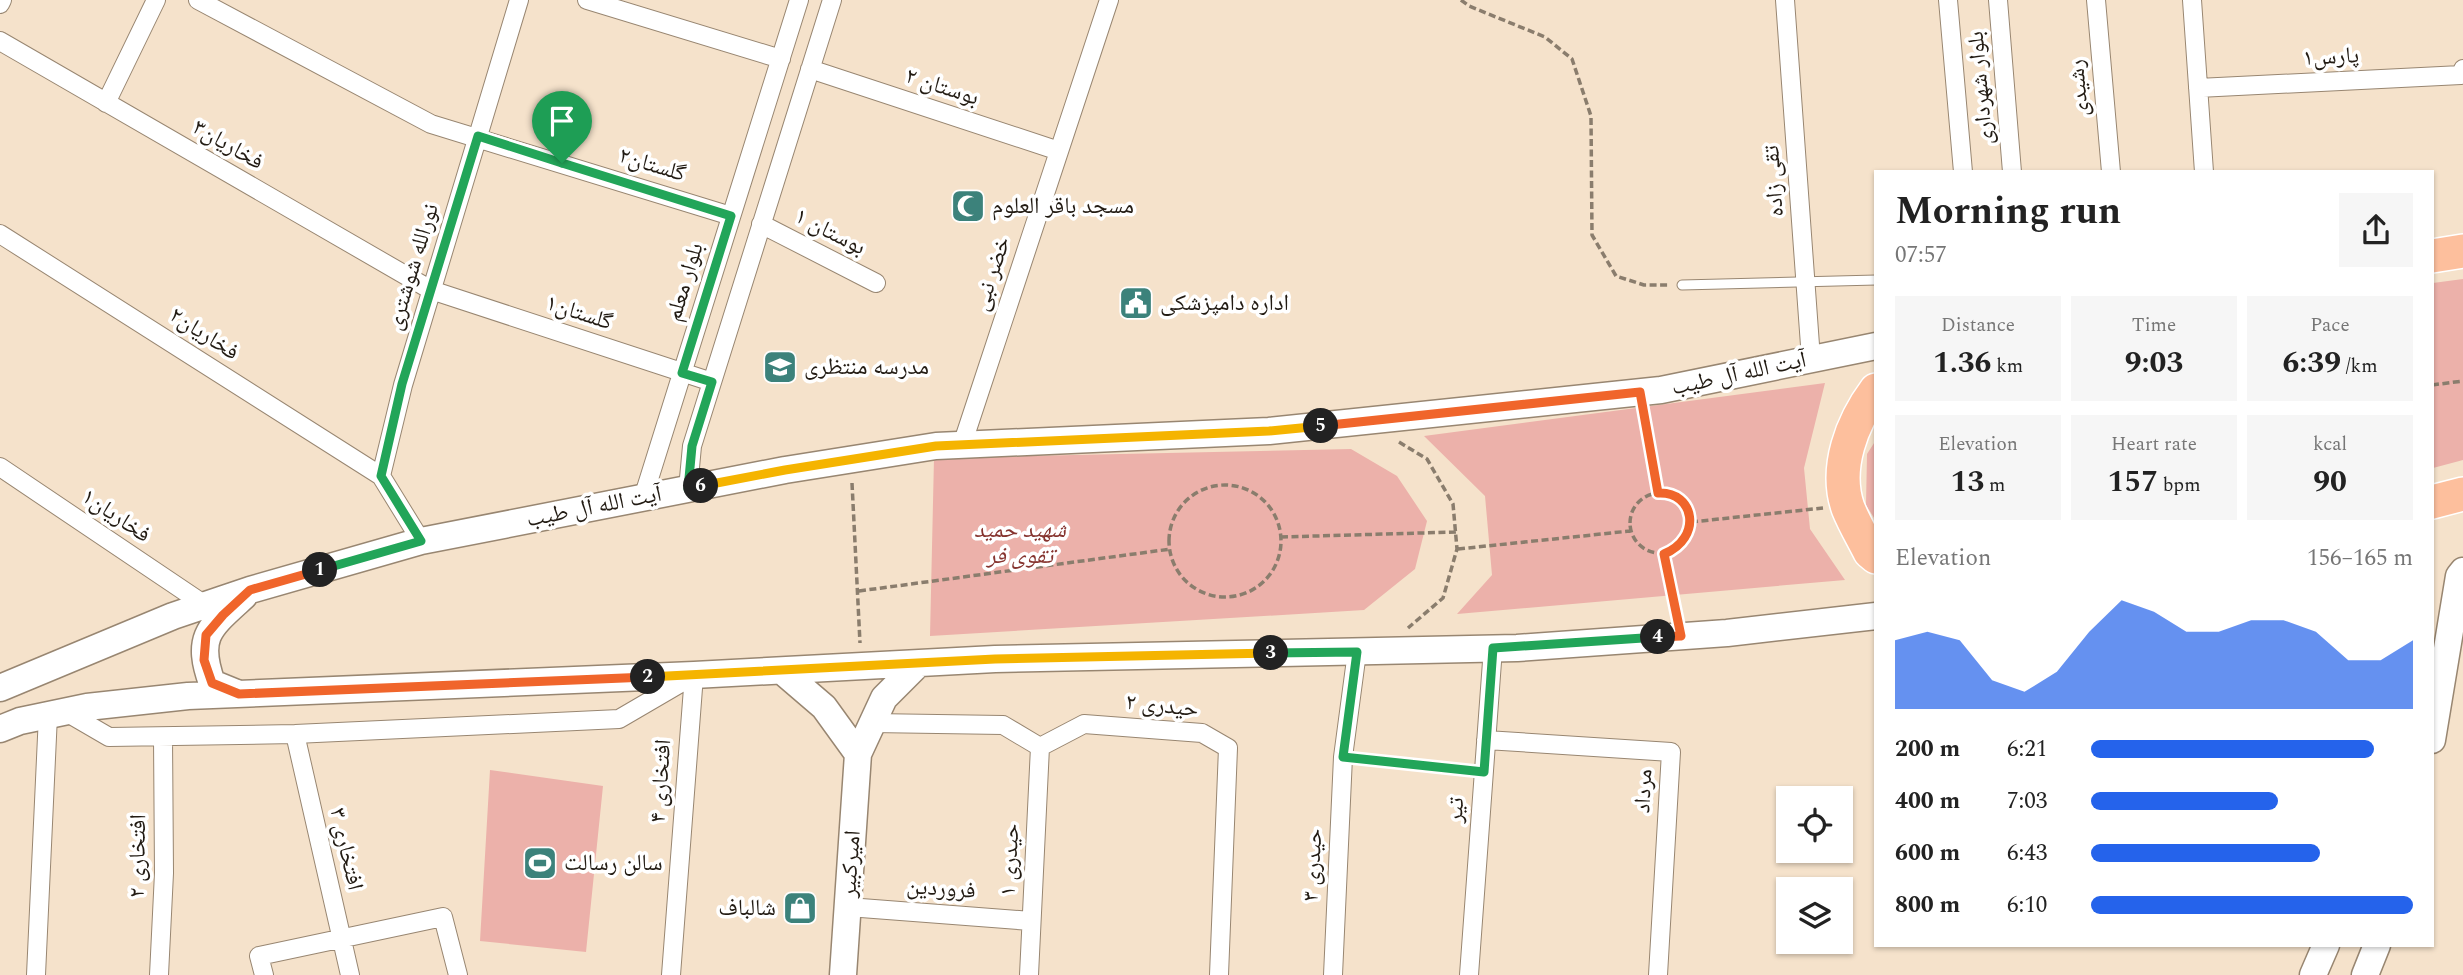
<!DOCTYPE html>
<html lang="en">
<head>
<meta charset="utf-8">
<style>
  :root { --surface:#fff; --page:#f6f6f6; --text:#222; --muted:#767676; --accent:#2563eb }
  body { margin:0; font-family:Spectral,"Noto Naskh Arabic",serif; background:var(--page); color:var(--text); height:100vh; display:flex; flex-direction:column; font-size:26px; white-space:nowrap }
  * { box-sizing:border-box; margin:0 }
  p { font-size:23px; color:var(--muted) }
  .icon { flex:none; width:38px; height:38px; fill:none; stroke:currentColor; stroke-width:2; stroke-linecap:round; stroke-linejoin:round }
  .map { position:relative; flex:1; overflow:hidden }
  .side { position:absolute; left:1874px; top:170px; width:560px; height:777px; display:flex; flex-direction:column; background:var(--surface); border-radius:0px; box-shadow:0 2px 5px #0004 }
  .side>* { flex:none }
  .fabs { position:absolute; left:1776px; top:786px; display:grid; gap:14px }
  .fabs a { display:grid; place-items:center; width:77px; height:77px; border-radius:0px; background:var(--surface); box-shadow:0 2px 5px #0004; font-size:35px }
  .pin { position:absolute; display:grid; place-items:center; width:60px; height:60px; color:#fff; margin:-72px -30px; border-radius:50% 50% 50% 0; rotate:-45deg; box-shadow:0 0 7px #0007 }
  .pin .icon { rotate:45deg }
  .km { position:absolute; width:35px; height:35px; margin:-18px; border-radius:50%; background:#222; color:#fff; font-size:19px; line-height:35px; text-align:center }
  .round { display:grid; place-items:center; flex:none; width:74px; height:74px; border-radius:0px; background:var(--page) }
  .head { display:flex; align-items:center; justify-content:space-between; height:119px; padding:0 21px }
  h1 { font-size:38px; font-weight:700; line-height:52px }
  .figures { display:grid; grid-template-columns:repeat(3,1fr); gap:10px; height:119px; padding:7px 21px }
  .figures div { display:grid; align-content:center; border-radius:0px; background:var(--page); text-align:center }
  .figures b { font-size:30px; font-weight:700 }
  .figures small { font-size:19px; font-weight:400 }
  .figures p { font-size:19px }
  .chart { height:196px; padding:14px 21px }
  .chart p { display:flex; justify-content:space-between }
  .chart svg { width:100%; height:126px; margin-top:7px; fill:var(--accent); opacity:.7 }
  ul { padding:0 21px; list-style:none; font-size:23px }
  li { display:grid; grid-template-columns:112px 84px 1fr; align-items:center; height:52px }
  li i { height:18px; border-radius:9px; background:var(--accent) }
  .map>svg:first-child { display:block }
</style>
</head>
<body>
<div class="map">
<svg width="2463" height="975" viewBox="0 0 2463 975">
  <rect width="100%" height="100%" fill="#f5e2cb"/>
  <path fill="#ecb1aa" d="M2463,279V460L2433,468V283Z
    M1825,383L1804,468L1810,529L1845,580L1457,614L1492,575L1485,496L1424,436Z
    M1876,440V521L1866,505L1867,454Z
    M1351,449L1397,476L1427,521L1415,569L1364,610L930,636L934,458Z
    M490,770L603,786L586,952L480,941Z"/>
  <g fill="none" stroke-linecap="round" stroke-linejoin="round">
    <g stroke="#988671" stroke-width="11">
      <path id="lane" d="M1682,285L1876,280"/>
    </g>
    <g stroke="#988671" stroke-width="20">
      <path id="street" d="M198,0L431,124L731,216
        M587,0L781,59
        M1785,0L1811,359
        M1948,0L1963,172
        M1998,0L2012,172
        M2096,0L2111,172
        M2192,0L2204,172
        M0,4L2,0
        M0,41L431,290L712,382
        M810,69L1059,151
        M2198,88L2461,75L2463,69
        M106,103L156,0
        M761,224L876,283
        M0,234L381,476
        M962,445L1109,0
        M0,467L205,605
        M688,489L692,446L832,0
        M643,498L799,0
        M421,541L381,476L403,385L519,0
        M66,712L109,737L295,734L619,719L691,677
        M872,723L1003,725L1040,747
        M295,734L350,975
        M1486,740L1671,752L1658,975
        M1040,747L1084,724L1202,733L1228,748L1219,975
        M848,907L1031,921
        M36,975L48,715
        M159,975L164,873L163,737
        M264,975L259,956L443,917L458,975
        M671,975L694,675
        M1029,975L1040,747
        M1333,975L1343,757L1357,652
        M1469,975L1493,648"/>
    </g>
    <g stroke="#988671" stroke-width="29">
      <path id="secondary" d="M782,671L824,707L858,754L884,698L918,664
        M0,688L173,616L250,590L421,541L785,470L936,446L1269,431L1661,390L1876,346
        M239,694L212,683C195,636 210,627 244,596
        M0,729L20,721L87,707L188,696L694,675L995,659L1517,648L1727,633L1876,616
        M2432,740L2459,576L2463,571
        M843,975L858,754
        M2313,975L2326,945
        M2365,975L2377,945"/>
    </g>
    <g stroke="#fff" stroke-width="36">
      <path id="highway" d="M2432,256L2463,251
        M1876,390C1852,422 1834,468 1848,508C1854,523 1863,538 1870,552L1876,557
        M2432,502L2463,494"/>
    </g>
    <path stroke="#8a7d6d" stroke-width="3.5" stroke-dasharray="7 3.5" stroke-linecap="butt" d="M1461,0L1469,6L1545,37L1572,59L1591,116L1592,235L1616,276L1644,285H1668
      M2432,385L2463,381
      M1644,416L1658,493
      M1399,442L1427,459L1453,504L1457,549L1443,598L1408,628
      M852,483L860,643
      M1169 541a56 56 0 1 1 112 0a56 56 0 1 1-112 0Z
      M1630 523a30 30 0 1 1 60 0a30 30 0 1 1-60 0Z
      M1691,522L1823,508
      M1281,537L1456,532
      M1458,549L1630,531
      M1664,554L1676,614
      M859,591L1171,549
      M1362,759L1466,770"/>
    <use href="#lane" stroke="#fff" stroke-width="9"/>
    <use href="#street" stroke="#fff" stroke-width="18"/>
    <use href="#secondary" stroke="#fff" stroke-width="26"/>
    <use href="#highway" stroke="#fdbf9d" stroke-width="33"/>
  </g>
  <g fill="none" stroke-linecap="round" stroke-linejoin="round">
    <g stroke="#fff" stroke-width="14">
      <path id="split-1" d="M320,570L421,541L381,476L402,384L478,136L562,163"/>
    </g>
    <g stroke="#fff" stroke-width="14">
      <path id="split-2" d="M320,570L250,590L223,615L206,635L204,660L212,683L239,694L648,677"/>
    </g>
    <g stroke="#fff" stroke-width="14">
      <path id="split-3" d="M648,677L995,659L1271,653"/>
    </g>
    <g stroke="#fff" stroke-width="14">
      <path id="split-4" d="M1271,653L1357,652L1343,757L1484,772L1493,648L1658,637"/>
    </g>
    <g stroke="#fff" stroke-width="14">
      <path id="split-5" d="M1321,426L1640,392L1658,493C1695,491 1703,538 1664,554L1681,636L1658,637"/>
    </g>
    <g stroke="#fff" stroke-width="14">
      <path id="split-6" d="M701,486L785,470L936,446L1269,431L1321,426"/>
    </g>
    <g stroke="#fff" stroke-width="14">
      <path id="split-7" d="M562,163L731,216L682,373L712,382L692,446L688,489L701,486"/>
    </g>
    <use href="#split-1" stroke="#22a559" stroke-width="9"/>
    <use href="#split-2" stroke="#f0652b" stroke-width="9"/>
    <use href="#split-3" stroke="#f5b400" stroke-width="9"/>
    <use href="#split-4" stroke="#22a559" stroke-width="9"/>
    <use href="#split-5" stroke="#f0652b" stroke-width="9"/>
    <use href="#split-6" stroke="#f5b400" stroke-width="9"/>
    <use href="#split-7" stroke="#22a559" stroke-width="9"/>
  </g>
  <defs>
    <g id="mosque-square" transform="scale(1.75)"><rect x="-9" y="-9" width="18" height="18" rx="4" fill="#3c827b" stroke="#fff"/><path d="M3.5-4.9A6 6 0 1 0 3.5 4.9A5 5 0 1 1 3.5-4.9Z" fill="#fff"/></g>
    <g id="civic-square" transform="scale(1.75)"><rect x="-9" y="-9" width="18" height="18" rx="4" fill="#3c827b" stroke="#fff"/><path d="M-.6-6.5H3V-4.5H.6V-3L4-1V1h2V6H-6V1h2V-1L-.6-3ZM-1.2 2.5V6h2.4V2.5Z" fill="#fff"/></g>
    <g id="school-square" transform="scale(1.75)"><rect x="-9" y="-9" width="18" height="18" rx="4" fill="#3c827b" stroke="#fff"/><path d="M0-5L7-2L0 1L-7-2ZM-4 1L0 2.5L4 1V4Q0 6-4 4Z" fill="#fff"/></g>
    <g id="stadium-square" transform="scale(1.75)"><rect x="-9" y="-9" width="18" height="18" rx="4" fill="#3c827b" stroke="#fff"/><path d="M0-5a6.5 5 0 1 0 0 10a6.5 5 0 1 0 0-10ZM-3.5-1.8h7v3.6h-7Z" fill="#fff"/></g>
    <g id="shop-square" transform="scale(1.75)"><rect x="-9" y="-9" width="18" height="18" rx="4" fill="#3c827b" stroke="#fff"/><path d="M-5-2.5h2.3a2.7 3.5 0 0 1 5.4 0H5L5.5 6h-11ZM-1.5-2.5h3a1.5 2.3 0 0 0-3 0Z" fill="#fff"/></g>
  </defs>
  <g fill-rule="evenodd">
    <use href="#mosque-square" x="968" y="206"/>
    <use href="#civic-square" x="1136" y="303"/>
    <use href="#school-square" x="780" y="367"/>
    <use href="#stadium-square" x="540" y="863"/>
    <use href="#shop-square" x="800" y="908"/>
  </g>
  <g text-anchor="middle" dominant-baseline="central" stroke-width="7" stroke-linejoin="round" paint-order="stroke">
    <g font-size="23" fill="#221b13" stroke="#fff">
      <text transform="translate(2331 57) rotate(-3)">پارس۱</text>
      <text transform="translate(942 87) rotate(18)">بوستان ۲</text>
      <text transform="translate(1981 88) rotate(-95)">بلوار شهرداری</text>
      <text transform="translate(2079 88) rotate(-95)">رشیدی</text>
      <text transform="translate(228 145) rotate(30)">فخاریان۳</text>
      <text transform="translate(652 165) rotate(17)">گلستان۲</text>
      <text transform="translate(1774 181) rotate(-94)">تقی زاده</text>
      <text transform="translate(830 232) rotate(27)">بوستان ۱</text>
      <text transform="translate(413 267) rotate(-73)">نورالله شوشتری</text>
      <text transform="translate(992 274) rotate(-72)">خضر نبی</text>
      <text transform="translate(685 282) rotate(-73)">بلوار معلم</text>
      <text transform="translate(579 313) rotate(18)">گلستان۱</text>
      <text transform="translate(204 334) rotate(33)">فخاریان۲</text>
      <text transform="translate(1739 374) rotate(-12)">آیت الله آل طیب</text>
      <text transform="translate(594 507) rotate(-11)">آیت الله آل طیب</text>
      <text transform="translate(116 516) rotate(34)">فخاریان۱</text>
      <text transform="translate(1162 706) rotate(6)">حیدری ۲</text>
      <text transform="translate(661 781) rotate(-86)">افتخاری ۴</text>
      <text transform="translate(1644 791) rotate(-87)">مرداد</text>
      <text transform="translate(1456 810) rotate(-86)">تیر</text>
      <text transform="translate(346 849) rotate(77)">افتخاری ۳</text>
      <text transform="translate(138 856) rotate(-89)">افتخاری ۲</text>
      <text transform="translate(1010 860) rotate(-87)">حیدری ۱</text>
      <text transform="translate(851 864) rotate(-86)">امیرکبیر</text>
      <text transform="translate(1313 865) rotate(-87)">حیدری ۳</text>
      <text transform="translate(941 889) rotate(4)">فروردین</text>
    </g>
    <g font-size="23" fill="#221b13" stroke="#fff" text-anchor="start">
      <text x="992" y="206">مسجد باقر العلوم</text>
      <text x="1160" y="303">اداره دامپزشکی</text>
      <text x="804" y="367">مدرسه منتظری</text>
      <text x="564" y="863">سالن رسالت</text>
      <text x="776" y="908" text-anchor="end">شالباف</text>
    </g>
    <g font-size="23" font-style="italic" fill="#86342f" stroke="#fff">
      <text x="1020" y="530">شهید حمید<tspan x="1020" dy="26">تقوی فر</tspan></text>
    </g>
  </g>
</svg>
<div class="fabs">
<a><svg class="icon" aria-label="locate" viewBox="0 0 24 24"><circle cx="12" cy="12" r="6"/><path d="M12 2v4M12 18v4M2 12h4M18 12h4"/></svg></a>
<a><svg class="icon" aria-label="layers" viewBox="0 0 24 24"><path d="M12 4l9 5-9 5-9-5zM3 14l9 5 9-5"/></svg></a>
</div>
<div class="pin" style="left:562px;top:163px;background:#1e9e55"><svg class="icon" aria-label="arrive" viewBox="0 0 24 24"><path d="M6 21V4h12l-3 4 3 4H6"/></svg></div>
<b class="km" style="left:320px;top:570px">1</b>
<b class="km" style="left:648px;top:677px">2</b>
<b class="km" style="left:1271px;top:653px">3</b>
<b class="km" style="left:1658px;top:637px">4</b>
<b class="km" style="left:1321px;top:426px">5</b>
<b class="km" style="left:701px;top:486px">6</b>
<section class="side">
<div class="head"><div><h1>Morning run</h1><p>07:57</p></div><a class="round"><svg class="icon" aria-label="share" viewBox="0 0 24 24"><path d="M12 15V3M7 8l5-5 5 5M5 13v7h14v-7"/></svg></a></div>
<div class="figures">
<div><p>Distance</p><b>1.36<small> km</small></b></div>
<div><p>Time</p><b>9:03</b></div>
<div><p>Pace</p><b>6:39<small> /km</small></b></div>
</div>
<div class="figures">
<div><p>Elevation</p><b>13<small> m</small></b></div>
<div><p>Heart rate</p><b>157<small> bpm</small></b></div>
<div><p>kcal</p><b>90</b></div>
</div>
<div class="chart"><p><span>Elevation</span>156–165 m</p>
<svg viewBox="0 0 160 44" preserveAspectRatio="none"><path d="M0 44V20L10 17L20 20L30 34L40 38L50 31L60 17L70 6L80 10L90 17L100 17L110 13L120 13L130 17L140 27L150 27L160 20V44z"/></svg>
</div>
<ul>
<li><b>200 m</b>6:21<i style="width:88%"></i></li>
<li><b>400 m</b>7:03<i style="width:58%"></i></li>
<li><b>600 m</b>6:43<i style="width:71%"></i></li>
<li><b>800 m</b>6:10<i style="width:100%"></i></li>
</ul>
</section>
</div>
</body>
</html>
